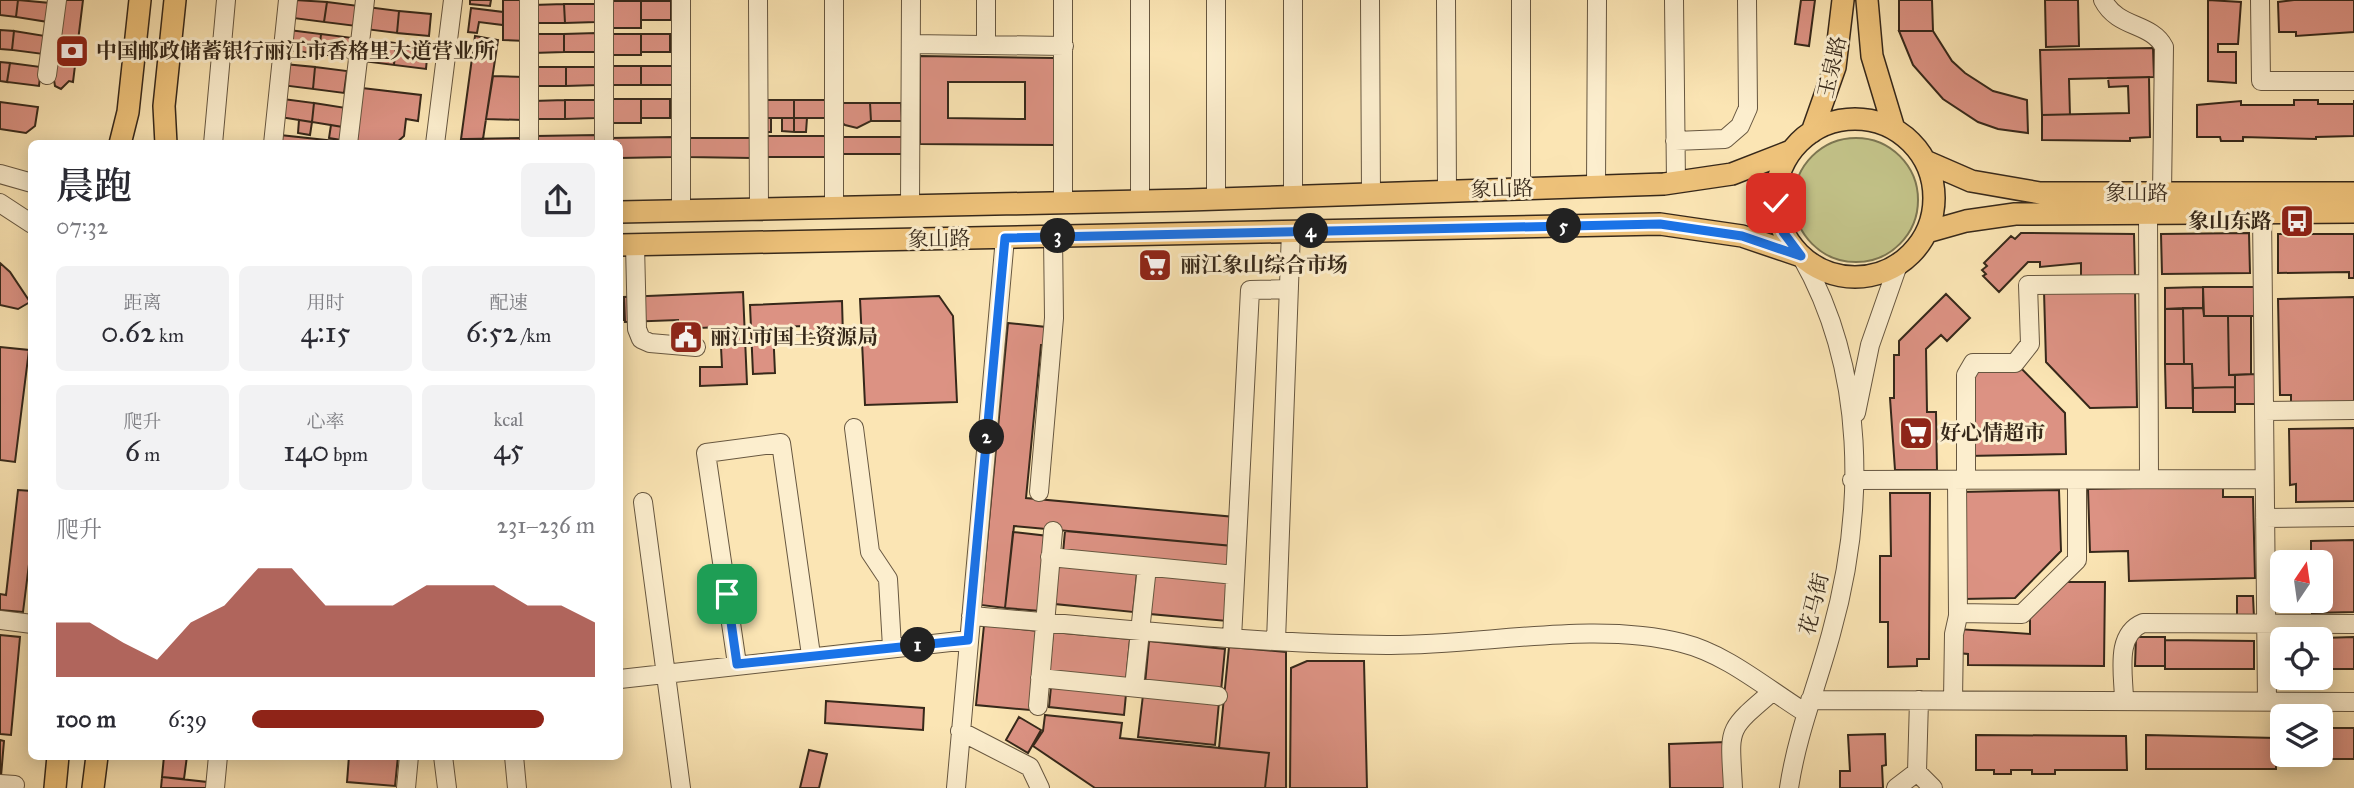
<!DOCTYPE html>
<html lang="zh">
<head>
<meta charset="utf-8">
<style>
  :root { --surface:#fff; --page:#f2f2f3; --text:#2b2b33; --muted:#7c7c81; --accent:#8f2418 }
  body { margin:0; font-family:"IM FELL Great Primer","Noto Serif SC",serif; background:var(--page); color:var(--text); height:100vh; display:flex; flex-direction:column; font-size:26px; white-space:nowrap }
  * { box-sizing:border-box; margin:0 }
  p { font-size:23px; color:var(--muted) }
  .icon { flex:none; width:38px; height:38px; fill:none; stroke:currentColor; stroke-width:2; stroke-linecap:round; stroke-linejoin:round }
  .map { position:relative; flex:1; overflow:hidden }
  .sheet { position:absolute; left:28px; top:140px; width:595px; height:620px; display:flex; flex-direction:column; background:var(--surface); border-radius:10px; box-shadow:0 4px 18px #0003 }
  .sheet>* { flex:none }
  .needle { width:46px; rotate:13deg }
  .fabs { position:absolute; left:2270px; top:550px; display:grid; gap:14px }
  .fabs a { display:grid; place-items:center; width:63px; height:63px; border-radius:10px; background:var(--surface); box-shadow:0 4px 18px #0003; font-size:35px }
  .pin { position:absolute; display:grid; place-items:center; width:60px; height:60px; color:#fff; margin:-30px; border-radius:14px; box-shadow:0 4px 10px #0006 }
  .km { position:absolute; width:35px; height:35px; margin:-18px; border-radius:50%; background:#222; color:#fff; font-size:19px; line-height:35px; text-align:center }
  .round { display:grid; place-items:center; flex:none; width:74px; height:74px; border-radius:10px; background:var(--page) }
  .head { display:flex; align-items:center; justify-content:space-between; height:119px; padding:0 28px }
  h1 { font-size:38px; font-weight:600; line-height:52px }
  .figures { display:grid; grid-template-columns:repeat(3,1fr); gap:10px; height:119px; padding:7px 28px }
  .figures div { display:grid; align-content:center; border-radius:10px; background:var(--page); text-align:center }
  .figures b { font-size:30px; font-weight:600 }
  .figures small { font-size:19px; font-weight:400 }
  .figures p { font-size:19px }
  .chart { height:196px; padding:14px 28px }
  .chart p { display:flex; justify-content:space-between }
  .chart svg { width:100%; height:126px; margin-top:7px; fill:var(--accent); opacity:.7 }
  ul { padding:0 28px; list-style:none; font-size:23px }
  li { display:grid; grid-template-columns:112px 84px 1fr; align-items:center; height:52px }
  li i { height:18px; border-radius:9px; background:var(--accent) }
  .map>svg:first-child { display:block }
</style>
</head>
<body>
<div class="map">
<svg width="2354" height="788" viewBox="0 0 2354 788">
  <rect width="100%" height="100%" fill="#fbe5b4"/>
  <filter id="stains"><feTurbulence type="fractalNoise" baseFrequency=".00286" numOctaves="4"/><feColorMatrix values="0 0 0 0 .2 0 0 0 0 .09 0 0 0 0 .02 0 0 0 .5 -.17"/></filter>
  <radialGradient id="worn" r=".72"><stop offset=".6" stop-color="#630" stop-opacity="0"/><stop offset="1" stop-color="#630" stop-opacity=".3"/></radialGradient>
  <path fill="#c3c389" stroke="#7c7652" stroke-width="2" d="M1794 200a62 62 0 1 1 124 0a62 62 0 1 1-124 0Z"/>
  <path fill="#dc9283" stroke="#36281a" stroke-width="2" fill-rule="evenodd" d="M0,0H18L16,17L0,15Z
    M18,0L50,3L48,22L16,17Z
    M63,0H83L73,82L69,81L61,89L55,86L54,80Z
    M295,0L327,2L324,22L293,18Z
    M470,0H491L490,6L470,4Z
    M503,0H526V41L503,40Z
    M1801,0H1815L1809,46L1795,44Z
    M1899,0H1932L1933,31H1899Z
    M2045,0H2078L2079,46L2046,47Z
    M2208,0L2241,2L2238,44H2218V52H2236V83L2208,81Z
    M2294,0H2354V32L2296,36V32H2279L2278,2Z
    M611,1H641V28H611Z
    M641,1H671V20H641Z
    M327,2L359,6L356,26L324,22Z
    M564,4H596V22L565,23Z
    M564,4L565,23H533V5Z
    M367,7L399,11L397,33L365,29Z
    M471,8L503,12V25L479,22L477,33L468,32Z
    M399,11L431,14L429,36L397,33Z
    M0,30L14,31L12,50L0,49Z
    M289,30L321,34L319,54L287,50Z
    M14,31L45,36L43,54L12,50Z
    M1899,31H1933L1952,61L1965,73L1993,91L2027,100L2028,133L1998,129L1978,122L1943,99L1913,65Z
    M596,33V52H564V34Z
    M321,34L353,38L351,58L319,54Z
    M533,34H564V52L533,53Z
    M609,34H641V55H609Z
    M641,34H670V52H641Z
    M475,36L498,40L483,139H461Z
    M365,39L396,43L394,65L362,61Z
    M396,43L428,47L426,69L394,65Z
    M2153,48L2154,77L2069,79L2070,115H2042L2040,50Z
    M920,56L1056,58V145L920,144ZM948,82H1025V119L948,118Z
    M0,62L10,63L7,82L0,81Z
    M10,63L41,67L39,86L7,82Z
    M284,64L315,67L313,89L281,85Z
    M611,66H641V85H611Z
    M641,66H672V85H641Z
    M315,67L347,71L344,93L313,89Z
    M534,67H566V86H534Z
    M566,67H597V85L566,86Z
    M493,76L524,77L523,120L486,119Z
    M2149,77L2150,137L2130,138V141L2042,140V115L2129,113L2128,86L2109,87L2108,78Z
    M362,88L421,95L418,121L406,119L404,136L395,144H355Z
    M283,99L314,103L312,122L280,117Z
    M611,99H641V123H611Z
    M641,99H670V118H641Z
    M565,100H596V118L565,119Z
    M565,100V119H534L533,101Z
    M763,100H794V118H763Z
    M794,100H825L826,118H794Z
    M2294,100H2318V104H2354V100V136L2316,137V139L2243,137V141H2221L2220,137H2197V105L2241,101V105H2294Z
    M0,102L38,107L35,126L26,133L0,129Z
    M314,103L346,108L343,127L312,122Z
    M840,103H870L871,121L857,128L845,125L840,121Z
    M870,103H901L902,121H871Z
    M763,118H771V132H763Z
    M782,118H794V132L782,131Z
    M794,118H807L806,132H794Z
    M299,120L312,122L310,135L298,133Z
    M331,125L343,127L341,140L329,138Z
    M280,135L344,142V144H279Z
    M597,135L598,144H536V136Z
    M763,136H826V157H763Z
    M673,137V157L620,158V144H611V138Z
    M838,137H904V154H838Z
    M524,138V144H467V139Z
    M688,138H750L751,158L688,157Z
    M2021,233L2134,234L2135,277L2081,278V263L2040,267V262H2028L1999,292L1983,276L1986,274L1982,270L1987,266L1984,263L2011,236L2015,239Z
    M2249,233L2250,273L2162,274L2161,234Z
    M2278,234H2354V278H2349V272L2278,273Z
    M0,263L10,272L30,302L18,309L0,305Z
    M2203,287V308L2165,309V288Z
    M2203,287H2255V316H2204Z
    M2135,290L2137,407L2090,408L2046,362L2044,291Z
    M743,292L747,384L700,386V367H722L720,327L678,329V320L625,322L624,297Z
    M1946,294L1970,318L1947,341L1941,335L1926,349L1927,412H1936L1937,470H1895L1890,398H1894V355H1899V341Z
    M939,296L953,316L957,402L865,405L860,299Z
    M2354,297V405L2291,406V395H2280L2278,299Z
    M620,298H622L623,320H620Z
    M842,301L843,337L806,338L805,326L751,328L750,305Z
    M2183,308H2203L2204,316H2228L2229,375H2235V387L2193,388L2192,364H2184Z
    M2183,308L2184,364H2165V309Z
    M2228,316H2251V374L2229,375Z
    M1008,323L1046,327L1045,345H1041L1026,498L1235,517L1233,546L1014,526L1005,608L981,605Z
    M773,327L775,373L753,374L751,328Z
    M0,347L29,350L15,462L0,460Z
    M2012,359L2065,413L2066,454L1967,456L1965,360Z
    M2165,364H2192L2193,408H2166Z
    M2256,374L2257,404H2235V375Z
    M2235,387V412H2193V388Z
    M2354,428V501L2296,502V484L2290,485L2289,429Z
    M2223,486V497H2253L2255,578L2129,581L2128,551L2090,552L2088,489Z
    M18,490L32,491V540L23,612L0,610V594L6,595Z
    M2059,490L2061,551L2015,598L1963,599L1960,492Z
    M1890,493H1930L1929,659H1917V666L1888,667V622H1880V556H1891Z
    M1065,531L1233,546L1231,568L1063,553Z
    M1013,532L1048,536L1041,611L1005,608Z
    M2354,540V612L2312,613V602H2294L2320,600V562H2293V555H2311V541Z
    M1058,566L1137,573L1133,612L1055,604Z
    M1153,575L1231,583L1227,621L1150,614Z
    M2058,582H2105L2104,666L1968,665V654L1957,653L1958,629L2030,634V608Z
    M2237,596H2253L2254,618L2237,619Z
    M984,625L1038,631L1030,710L976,705Z
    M1053,632L1130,639L1126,682L1049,674Z
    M0,635L20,637L11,735L0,734Z
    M2136,637H2165V666H2135Z
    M2354,637V669H2320V639H2291Z
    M2165,640L2254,641V669H2165Z
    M1149,641L1225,649L1221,691L1145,684Z
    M1229,647L1286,652V788H1265L1269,753L1219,748Z
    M1307,661H1364L1367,788H1290L1291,668Z
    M1051,687L1126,694L1124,715L1049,707Z
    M1143,695L1219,702L1215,745L1138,737Z
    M826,701L924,708L923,730L825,723Z
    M1045,715L1122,723L1120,738L1269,753L1265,788H1095L1033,746L1043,731Z
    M1019,717L1041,730L1028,753L1006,740Z
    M2320,728H2354V759H2305V754H2320Z
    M1885,734L1886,765L1882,766L1883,788H1840V771H1850L1848,735Z
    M1976,735L2126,736L2127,770H2055V774H2032V770H2011V774H1994V770H1976Z
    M2146,735L2276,738V769H2146Z
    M0,740L4,741L0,788Z
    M1726,742L1727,788H1670L1669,744Z
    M809,750L827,754L819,788H800Z
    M164,756H187L184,779L162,777Z
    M349,756H398L395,786L347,782Z
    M162,777L207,782L206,788H161Z"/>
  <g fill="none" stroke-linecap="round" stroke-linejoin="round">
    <g stroke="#675740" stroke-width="20">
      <path id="minor" d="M604,0V144
        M758,0L759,208
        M834,0V207
        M1140,0V201
        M1216,0V199
        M1293,0V196
        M1370,0L1371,194
        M1446,0L1447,191
        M1674,0L1676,183
        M2103,0C2118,29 2151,22 2164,47L2162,193
        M2260,0L2261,81H2354
        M911,44L1064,46
        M986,45V0
        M47,75L57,0
        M1675,141L1725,139L1740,126L1748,108L1747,0
        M213,144L226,0
        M273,144L288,0
        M348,144L365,0
        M435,144L453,0
        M529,144V0
        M0,174L32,183
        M1596,186L1597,0
        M1521,189V0
        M1063,202V0
        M0,203L32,224
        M910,205L911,0
        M681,210V0
        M2262,212L2267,701
        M2148,213L2149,479
        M635,245L637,329L641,339L650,343L696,347
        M2264,411L2354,410
        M1856,413L1870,345L1898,265
        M854,428L870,552L888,579L892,647
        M1852,480L2264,479
        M1966,480V375L1973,363H2015L2030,344L2028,285L2148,284
        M1039,492L1054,318L1053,236
        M643,502L681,788
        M2265,518L2354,517
        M1050,557L1235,575
        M1958,613L2022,614L2077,560V480
        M971,616C1109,627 1248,644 1387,645C1481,646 1593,620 1682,643C1727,654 1767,689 1806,713
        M0,620L32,624
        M1232,638L1250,290L1289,289
        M1276,641L1291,231
        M737,664L706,453L781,443L811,655
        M1040,678L1218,696
        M620,679L968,640
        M1134,687L1147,567
        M1810,700L2354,702
        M1953,700L1954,634L1958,616L1957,480
        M2124,701C2124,675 2114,635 2143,623L2354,624
        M1038,706L1053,531
        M960,731L1030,767L1040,788
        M443,756L447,788
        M514,756L517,788
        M1917,772L1933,788
        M0,784L15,785L14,788
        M215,788L218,756
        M406,788L409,756
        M956,788L1005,238
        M1733,788C1730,727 1725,732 1772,692
        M1789,788C1797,734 1817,686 1831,634C1866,510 1866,369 1801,256
        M1896,788L1917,772L1919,700"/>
    </g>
    <g stroke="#36281a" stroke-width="24">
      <path id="major" d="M1867,0L1872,56L1894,129
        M1776 198a79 79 0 1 1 158 0a79 79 0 1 1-158 0Z
        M1812,132L1835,67L1843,0
        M120,144L128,112L140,0
        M166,144L164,106L175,0
        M1925,161L1971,181L2040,193H2354
        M620,212L1188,200L1664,184L1732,174L1791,151
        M1927,232L1966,221L2015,214L2354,212
        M620,245L1660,224L1742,236L1801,256
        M55,788L58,756
        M93,788L97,756"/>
    </g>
    <use href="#minor" stroke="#fceece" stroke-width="18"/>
    <use href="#major" stroke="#eec27a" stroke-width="21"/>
  </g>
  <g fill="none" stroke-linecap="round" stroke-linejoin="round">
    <g stroke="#fff" stroke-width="14">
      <path id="route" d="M727,594L737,664L968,640L1005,238L1660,224L1742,236L1801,256L1783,232L1776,203"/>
    </g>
    <use href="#route" stroke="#1a73e8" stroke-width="9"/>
  </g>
  <defs>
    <g id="bank-square" transform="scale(1.75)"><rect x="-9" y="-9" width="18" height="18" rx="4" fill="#8f2418" stroke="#fceece"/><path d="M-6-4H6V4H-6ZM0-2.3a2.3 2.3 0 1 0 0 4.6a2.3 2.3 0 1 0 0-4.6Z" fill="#fff"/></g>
    <g id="bus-square" transform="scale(1.75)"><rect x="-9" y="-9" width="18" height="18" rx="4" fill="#8f2418" stroke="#fceece"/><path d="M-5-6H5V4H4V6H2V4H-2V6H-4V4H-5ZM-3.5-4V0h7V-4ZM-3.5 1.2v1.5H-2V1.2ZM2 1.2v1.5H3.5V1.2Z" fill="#fff"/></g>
    <g id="supermarket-square" transform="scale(1.75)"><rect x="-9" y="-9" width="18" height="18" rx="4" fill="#8f2418" stroke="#fceece"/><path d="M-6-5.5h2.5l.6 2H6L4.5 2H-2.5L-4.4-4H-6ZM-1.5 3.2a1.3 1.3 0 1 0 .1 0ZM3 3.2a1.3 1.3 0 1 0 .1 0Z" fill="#fff"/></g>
    <g id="civic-square" transform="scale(1.75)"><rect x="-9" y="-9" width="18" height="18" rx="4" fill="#8f2418" stroke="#fceece"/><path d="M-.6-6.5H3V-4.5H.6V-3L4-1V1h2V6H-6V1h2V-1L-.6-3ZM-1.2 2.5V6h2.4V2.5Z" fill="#fff"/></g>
  </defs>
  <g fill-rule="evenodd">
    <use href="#bank-square" x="72" y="51"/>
    <use href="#bus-square" x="2297" y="221"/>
    <use href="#supermarket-square" x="1155" y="265"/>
    <use href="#civic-square" x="686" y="337"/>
    <use href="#supermarket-square" x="1916" y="433"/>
  </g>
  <g text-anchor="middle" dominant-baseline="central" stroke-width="6" stroke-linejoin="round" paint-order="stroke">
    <g font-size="21" font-weight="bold" fill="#36281a" stroke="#fceece" text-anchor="start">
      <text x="96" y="51">中国邮政储蓄银行丽江市香格里大道营业所</text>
      <text x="2272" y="221" text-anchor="end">象山东路</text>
      <text x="1180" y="265">丽江象山综合市场</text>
      <text x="710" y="337">丽江市国土资源局</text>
      <text x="1940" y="433">好心情超市</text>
    </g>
    <g font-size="21" fill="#36281a" stroke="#fceece">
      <text transform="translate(1832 67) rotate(-77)">玉泉路</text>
      <text transform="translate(1502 189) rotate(-2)">象山路</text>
      <text x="2137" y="193">象山路</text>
      <text transform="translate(939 239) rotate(-1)">象山路</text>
      <text transform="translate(1814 604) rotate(-76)">花马街</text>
    </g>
  </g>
  <rect width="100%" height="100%" filter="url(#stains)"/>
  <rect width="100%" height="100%" fill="url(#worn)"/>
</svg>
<div class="fabs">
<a><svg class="needle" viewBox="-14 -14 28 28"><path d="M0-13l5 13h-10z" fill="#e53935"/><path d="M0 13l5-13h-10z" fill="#7c7c81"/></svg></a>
<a><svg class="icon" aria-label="locate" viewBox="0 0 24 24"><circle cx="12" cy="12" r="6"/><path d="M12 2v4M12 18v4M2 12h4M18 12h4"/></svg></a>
<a><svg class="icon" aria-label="layers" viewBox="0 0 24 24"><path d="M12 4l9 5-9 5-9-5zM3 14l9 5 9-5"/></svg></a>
</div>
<div class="pin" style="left:727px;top:594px;background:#1e9e55"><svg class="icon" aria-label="arrive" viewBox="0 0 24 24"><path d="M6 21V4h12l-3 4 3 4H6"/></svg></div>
<div class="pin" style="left:1776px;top:203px;background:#d93025"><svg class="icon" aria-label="check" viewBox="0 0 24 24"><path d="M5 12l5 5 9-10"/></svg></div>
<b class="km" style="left:918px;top:645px">1</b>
<b class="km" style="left:987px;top:437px">2</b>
<b class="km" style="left:1058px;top:236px">3</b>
<b class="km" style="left:1311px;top:231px">4</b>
<b class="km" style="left:1564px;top:226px">5</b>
<section class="sheet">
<div class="head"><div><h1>晨跑</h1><p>07:32</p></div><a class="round"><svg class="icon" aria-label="share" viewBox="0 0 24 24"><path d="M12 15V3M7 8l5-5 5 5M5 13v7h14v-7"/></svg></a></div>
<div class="figures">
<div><p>距离</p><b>0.62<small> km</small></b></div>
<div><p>用时</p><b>4:15</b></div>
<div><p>配速</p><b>6:52<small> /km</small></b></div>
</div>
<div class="figures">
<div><p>爬升</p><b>6<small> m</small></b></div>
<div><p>心率</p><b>140<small> bpm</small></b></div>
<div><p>kcal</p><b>45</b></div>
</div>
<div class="chart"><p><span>爬升</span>231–236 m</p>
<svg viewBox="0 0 160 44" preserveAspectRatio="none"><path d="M0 44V25L10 25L20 32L30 38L40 25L50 19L60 6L70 6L80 19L90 19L100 19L110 12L120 12L130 12L140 19L150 19L160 25V44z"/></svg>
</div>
<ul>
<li><b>100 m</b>6:39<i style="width:85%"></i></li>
</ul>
</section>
</div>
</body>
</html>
